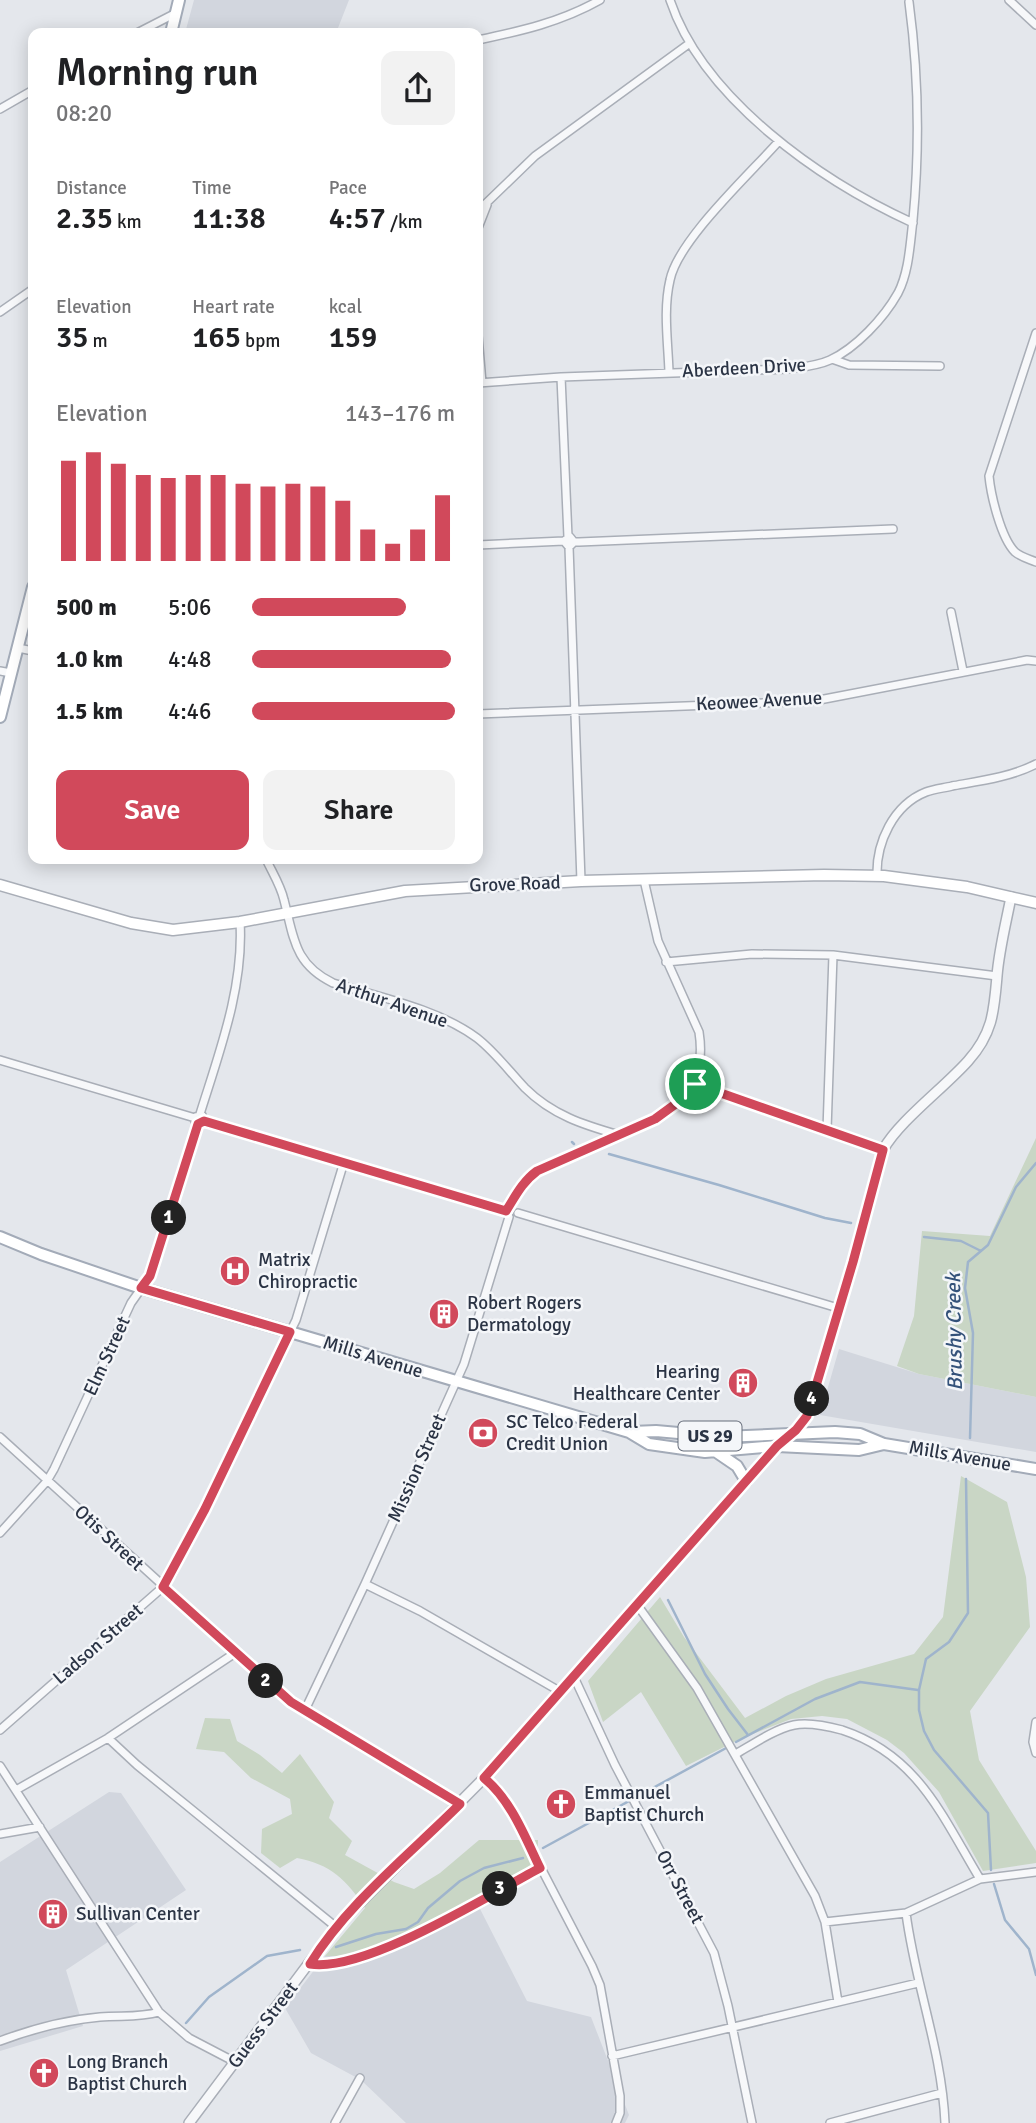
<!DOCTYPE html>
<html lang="en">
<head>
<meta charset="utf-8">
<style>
  :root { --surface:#fff; --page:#f2f2f2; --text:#202124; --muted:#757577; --accent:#d1495b }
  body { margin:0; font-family:Signika,sans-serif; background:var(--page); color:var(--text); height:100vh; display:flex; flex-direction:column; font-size:26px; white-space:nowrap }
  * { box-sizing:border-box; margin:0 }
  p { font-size:23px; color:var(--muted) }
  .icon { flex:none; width:38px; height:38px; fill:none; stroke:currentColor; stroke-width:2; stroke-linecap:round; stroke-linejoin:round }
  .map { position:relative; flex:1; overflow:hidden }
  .details { position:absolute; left:28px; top:28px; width:455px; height:836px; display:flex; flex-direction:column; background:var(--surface); border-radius:14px; box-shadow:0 4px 18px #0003 }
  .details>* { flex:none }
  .pin { position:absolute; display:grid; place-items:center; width:60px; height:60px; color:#fff; margin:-30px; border:4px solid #fff; border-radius:50%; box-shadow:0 2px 7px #0007 }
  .km { position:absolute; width:35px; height:35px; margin:-18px; border-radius:50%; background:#222; color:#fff; font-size:19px; line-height:35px; text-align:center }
  .round { display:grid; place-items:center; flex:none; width:74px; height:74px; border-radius:14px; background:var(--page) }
  .overview { display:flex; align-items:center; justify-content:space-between; height:119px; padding:0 28px }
  h1 { font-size:38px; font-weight:600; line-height:52px }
  .stats { display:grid; grid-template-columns:repeat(3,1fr); gap:10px; height:119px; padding:7px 28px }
  .stats div { display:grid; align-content:center }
  .stats b { font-size:30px; font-weight:600 }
  .stats small { font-size:19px; font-weight:400 }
  .stats p { font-size:19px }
  .chart { height:196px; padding:14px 28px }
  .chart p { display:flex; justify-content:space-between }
  .chart svg { width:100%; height:126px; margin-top:7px; stroke:var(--accent); stroke-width:6 }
  .button { display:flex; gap:14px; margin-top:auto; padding:14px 28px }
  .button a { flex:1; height:80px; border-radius:14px; background:var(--accent); color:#fff; font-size:28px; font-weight:600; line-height:80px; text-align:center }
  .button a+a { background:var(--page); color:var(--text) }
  ul { padding:0 28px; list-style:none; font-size:23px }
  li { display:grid; grid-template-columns:112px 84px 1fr; align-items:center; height:52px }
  li i { height:18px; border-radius:9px; background:var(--accent) }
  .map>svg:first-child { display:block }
</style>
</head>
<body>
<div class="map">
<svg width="1036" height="2123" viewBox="0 0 1036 2123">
  <rect width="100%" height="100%" fill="#e4e7ec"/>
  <path fill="#d2d6de" d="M194,0H349L336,33H185Z
    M839,1349L919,1374L1036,1397V1452L820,1415Z
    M109,1792L121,1793L186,1890L66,1970L83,2026L0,2051V1862Z
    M478,1905L527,2001L591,2017L629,2115L625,2123H406L361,2080L311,2053L285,2008L325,1956H363Z"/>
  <path fill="#c9d6c5" d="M1036,1138V1397L919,1374L897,1366L914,1316L922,1231L990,1236Z
    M961,1476L1007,1502L1026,1577L1030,1627L970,1711L979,1760L1036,1851V1863L983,1871L939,1792L904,1753L887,1740L847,1719L822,1716L791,1719L740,1739L686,1766L641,1692L603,1722L588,1681L660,1597L684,1637L745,1718L786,1696L826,1679L914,1654L943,1617Z
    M205,1718L230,1719L237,1741L260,1755L282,1773L300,1754L334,1802L329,1818L352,1841L345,1855L394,1882L414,1889L440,1873L479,1840H538L537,1865L478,1905L363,1956H325L365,1908C347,1880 330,1864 297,1858L280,1868L261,1853L262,1829L292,1814L290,1799L251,1778L224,1752L196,1749Z"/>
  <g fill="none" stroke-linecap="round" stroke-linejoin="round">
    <path stroke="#9fb4cc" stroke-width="2.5" d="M572,1142L574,1144
      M609,1154L719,1185L825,1218L851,1223
      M924,1237L961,1241L981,1251
      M970,1438L973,1333L965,1288L968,1262L988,1245L1016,1187L1036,1163
      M966,1479L968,1613L949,1642L926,1659L919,1690V1710L924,1731L934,1750L988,1813L991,1870
      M668,1600L705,1674L728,1709L748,1735
      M736,1742L815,1699L860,1682L918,1690
      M543,1848L728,1747
      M994,1884L1005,1920L1029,1949L1036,1975
      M336,1947L376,1934L406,1929L418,1922L428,1908L460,1881L484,1868L523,1858
      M186,2023L209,1997L267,1956L300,1950"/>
    <g stroke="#a9aeb7" stroke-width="10">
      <path id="minor" d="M670,0C703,99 821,181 913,223
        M1009,0L1036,25
        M137,33L176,13
        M478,40C521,31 561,22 600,0
        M0,109L33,90
        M478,211L535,156L690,43
        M478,228L487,205
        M0,312L33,289
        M1036,333L989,476C991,496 1001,538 1015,552C1021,557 1029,559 1036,562
        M478,336L482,383
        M832,359L849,365L940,366
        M669,372C668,342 663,310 670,280C678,240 750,174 779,141
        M561,377L568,537
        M478,383L561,377L788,369C803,367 817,366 830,360C856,348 884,318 898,293C909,272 910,244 913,220C920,146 919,77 909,2
        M574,542L570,537L564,541L569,547L574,542H579L893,529
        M478,545L564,541
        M569,547L581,881
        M951,612L963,671
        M18,648L33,651
        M0,671L11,673
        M478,714L814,701L1027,660L1036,661
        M266,859C272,872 281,886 284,900C294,938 294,964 333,983C379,997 438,1009 477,1038C495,1052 509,1071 525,1088C552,1115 584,1125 619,1135C668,1113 709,1095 699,1032L658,941L644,880
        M877,876C876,843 893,805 926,792C934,789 944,788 952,786C980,781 1011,777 1036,764
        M666,962L752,954L833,955L997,976
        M0,1060L195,1118
        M695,1084L883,1150
        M200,1114C219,1053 244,987 240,922
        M204,1121L202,1115L195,1117V1121L198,1124L204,1121L506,1211
        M827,1130L833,955
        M512,1205L519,1187L537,1171L619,1135
        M518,1213L838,1308
        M0,1437L291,1702L460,1804
        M0,1533L47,1481L54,1469L131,1303L150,1276L198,1124
        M365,1584L420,1611L561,1692
        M638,1606L697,1688L815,1896L825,1922L838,2002
        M574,1677L615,1765L714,1953L728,2006L752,2123
        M305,1710L365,1584L464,1364L509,1217
        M1036,1722L1033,1742L1036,1753
        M0,1730L163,1587L172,1574L296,1320L344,1162
        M108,1738L137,1765L336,1927
        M736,1754C753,1744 775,1729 794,1725C809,1722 827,1726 842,1730C918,1755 942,1816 980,1879
        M0,1766L159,2012L189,2038L235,2062
        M484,1778L497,1788L514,1816L592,1966L600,1985L620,2096V2113L616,2123
        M16,1790L108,1738L235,1653
        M0,1834L40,1827
        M906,1913C915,1984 942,2051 945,2123
        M825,1922L906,1913L980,1879L1036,1872
        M310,1964C365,1973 489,1895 540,1868
        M0,2041C32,2029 66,2020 100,2017C120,2015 139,2018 159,2012
        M612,2056L918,1983
        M335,2123L360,2078
        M830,2123L942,2093"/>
    </g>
    <g stroke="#a9aeb7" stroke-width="12">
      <path id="tertiary" d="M189,2123L336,1927L484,1778L777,1446L796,1430L807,1416L853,1262L883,1150C899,1121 944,1088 968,1061C993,1033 994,1011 997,976C999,950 1006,923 1011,897"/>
    </g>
    <g stroke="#a9aeb7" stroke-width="13">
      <path id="secondary" d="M0,885L131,923L173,930L240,922L405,891L581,881L824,875L884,876L967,887L1036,903"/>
    </g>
    <g stroke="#a3abb8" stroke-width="14">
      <path id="primary" d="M171,33L179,0
        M0,717L33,587
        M0,1237L41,1254L141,1288L629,1432L649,1444L705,1452L777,1446L859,1450L884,1444
        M632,1432L656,1431L723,1437L835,1432L860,1434L884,1444L1036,1469
        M715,1451L737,1466L746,1481"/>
    </g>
    <use href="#minor" stroke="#f7f8fa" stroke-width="7"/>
    <use href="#tertiary" stroke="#f7f8fa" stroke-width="9"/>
    <use href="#secondary" stroke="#fff" stroke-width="10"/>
    <use href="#primary" stroke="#fff" stroke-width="10"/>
  </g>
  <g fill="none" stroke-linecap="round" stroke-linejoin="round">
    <g stroke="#fff" stroke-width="14">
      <path id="route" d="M695,1084L883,1150L853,1262L807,1416L796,1430L777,1446L484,1778C511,1800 525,1837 540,1868C489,1895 365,1973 310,1964C347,1904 410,1854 460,1804L291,1702L163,1587L205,1509L290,1332L141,1288L150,1276L198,1124L204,1121L506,1211C515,1197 522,1182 537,1171L655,1119L681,1100Z"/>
    </g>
    <use href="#route" stroke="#d1495b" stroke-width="9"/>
  </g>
  <defs>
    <g id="hospital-disc" transform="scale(1.575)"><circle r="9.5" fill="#d1495b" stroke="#f4f6f9"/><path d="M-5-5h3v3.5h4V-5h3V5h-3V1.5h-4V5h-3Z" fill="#fff"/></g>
    <g id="building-disc" transform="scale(1.575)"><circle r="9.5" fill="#d1495b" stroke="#f4f6f9"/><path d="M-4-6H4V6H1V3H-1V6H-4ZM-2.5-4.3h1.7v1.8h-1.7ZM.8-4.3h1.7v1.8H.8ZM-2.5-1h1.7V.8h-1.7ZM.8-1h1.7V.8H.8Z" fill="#fff"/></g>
    <g id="bank-disc" transform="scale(1.575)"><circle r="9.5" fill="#d1495b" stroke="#f4f6f9"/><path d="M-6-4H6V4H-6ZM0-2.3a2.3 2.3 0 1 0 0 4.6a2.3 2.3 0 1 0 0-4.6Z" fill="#fff"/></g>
    <g id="church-disc" transform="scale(1.575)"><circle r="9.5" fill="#d1495b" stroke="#f4f6f9"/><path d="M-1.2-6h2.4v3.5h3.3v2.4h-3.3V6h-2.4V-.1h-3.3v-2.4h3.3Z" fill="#fff"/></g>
  </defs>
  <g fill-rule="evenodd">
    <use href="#hospital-disc" x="235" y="1271"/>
    <use href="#building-disc" x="444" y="1314"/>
    <use href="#building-disc" x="743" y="1383"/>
    <use href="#bank-disc" x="483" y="1433"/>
    <use href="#church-disc" x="561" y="1804"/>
    <use href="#building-disc" x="53" y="1914"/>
    <use href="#church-disc" x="44" y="2073"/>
  </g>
  <g text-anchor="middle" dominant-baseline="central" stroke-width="5" stroke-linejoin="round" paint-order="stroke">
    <rect fill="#f4f6f9" stroke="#676e7b" stroke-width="2" x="678.5" y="1421.5" width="63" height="29" rx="5"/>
    <g font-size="18" font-weight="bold" fill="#2b3445">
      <text x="710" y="1436">US 29</text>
    </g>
    <g font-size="19" fill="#2b3445" stroke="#f4f6f9">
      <text transform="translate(744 368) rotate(-3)">Aberdeen Drive</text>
      <text transform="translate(759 701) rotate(-3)">Keowee Avenue</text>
      <text transform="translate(515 884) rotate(-2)">Grove Road</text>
      <text transform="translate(392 1003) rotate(19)">Arthur Avenue</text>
      <text transform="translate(107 1356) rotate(-65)">Elm Street</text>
      <text transform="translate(373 1357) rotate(17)">Mills Avenue</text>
      <text transform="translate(960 1456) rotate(10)">Mills Avenue</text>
      <text transform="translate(417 1468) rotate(-66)">Mission Street</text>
      <text transform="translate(109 1538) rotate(43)">Otis Street</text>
      <text transform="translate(98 1644) rotate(-41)">Ladson Street</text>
      <text transform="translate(680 1887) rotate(62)">Orr Street</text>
      <text transform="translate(263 2025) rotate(-53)">Guess Street</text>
    </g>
    <g font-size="19" fill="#2b3445" stroke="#f4f6f9" text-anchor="start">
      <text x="258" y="1260">Matrix<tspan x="258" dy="22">Chiropractic</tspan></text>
      <text x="467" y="1303">Robert Rogers<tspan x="467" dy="22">Dermatology</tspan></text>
      <text x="720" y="1372" text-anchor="end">Hearing<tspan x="720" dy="22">Healthcare Center</tspan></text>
      <text x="506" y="1422">SC Telco Federal<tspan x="506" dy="22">Credit Union</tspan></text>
      <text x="584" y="1793">Emmanuel<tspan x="584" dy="22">Baptist Church</tspan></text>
      <text x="76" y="1914">Sullivan Center</text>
      <text x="67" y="2062">Long Branch<tspan x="67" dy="22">Baptist Church</tspan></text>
    </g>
    <g font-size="21" font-style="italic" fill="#34527a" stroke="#f4f6f9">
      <text transform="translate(954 1332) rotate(-91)">Brushy Creek</text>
    </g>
  </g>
</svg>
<div class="pin" style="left:695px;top:1084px;background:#1e9e55"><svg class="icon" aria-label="arrive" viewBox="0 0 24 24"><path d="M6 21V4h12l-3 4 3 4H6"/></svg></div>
<b class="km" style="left:169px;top:1218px">1</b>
<b class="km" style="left:266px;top:1681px">2</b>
<b class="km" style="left:500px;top:1889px">3</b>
<b class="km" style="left:812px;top:1399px">4</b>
<section class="details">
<div class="overview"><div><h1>Morning run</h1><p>08:20</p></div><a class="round"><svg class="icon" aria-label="share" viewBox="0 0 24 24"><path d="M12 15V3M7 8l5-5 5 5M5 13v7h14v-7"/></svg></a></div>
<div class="stats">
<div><p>Distance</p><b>2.35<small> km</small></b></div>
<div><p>Time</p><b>11:38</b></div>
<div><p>Pace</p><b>4:57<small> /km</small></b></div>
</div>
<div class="stats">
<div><p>Elevation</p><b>35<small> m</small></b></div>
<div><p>Heart rate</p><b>165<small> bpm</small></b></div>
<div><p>kcal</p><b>159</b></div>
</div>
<div class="chart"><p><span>Elevation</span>143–176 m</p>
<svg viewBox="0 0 160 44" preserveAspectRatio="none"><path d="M5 44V9M15 44V6M25 44V10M35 44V14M45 44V15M55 44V14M65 44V14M75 44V17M85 44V18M95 44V17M105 44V18M115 44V23M125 44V33M135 44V38M145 44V33M155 44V21"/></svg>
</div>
<ul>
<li><b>500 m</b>5:06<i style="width:76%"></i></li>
<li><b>1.0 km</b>4:48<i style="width:98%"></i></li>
<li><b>1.5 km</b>4:46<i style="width:100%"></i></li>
</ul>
<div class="button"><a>Save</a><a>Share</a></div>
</section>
</div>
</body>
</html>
